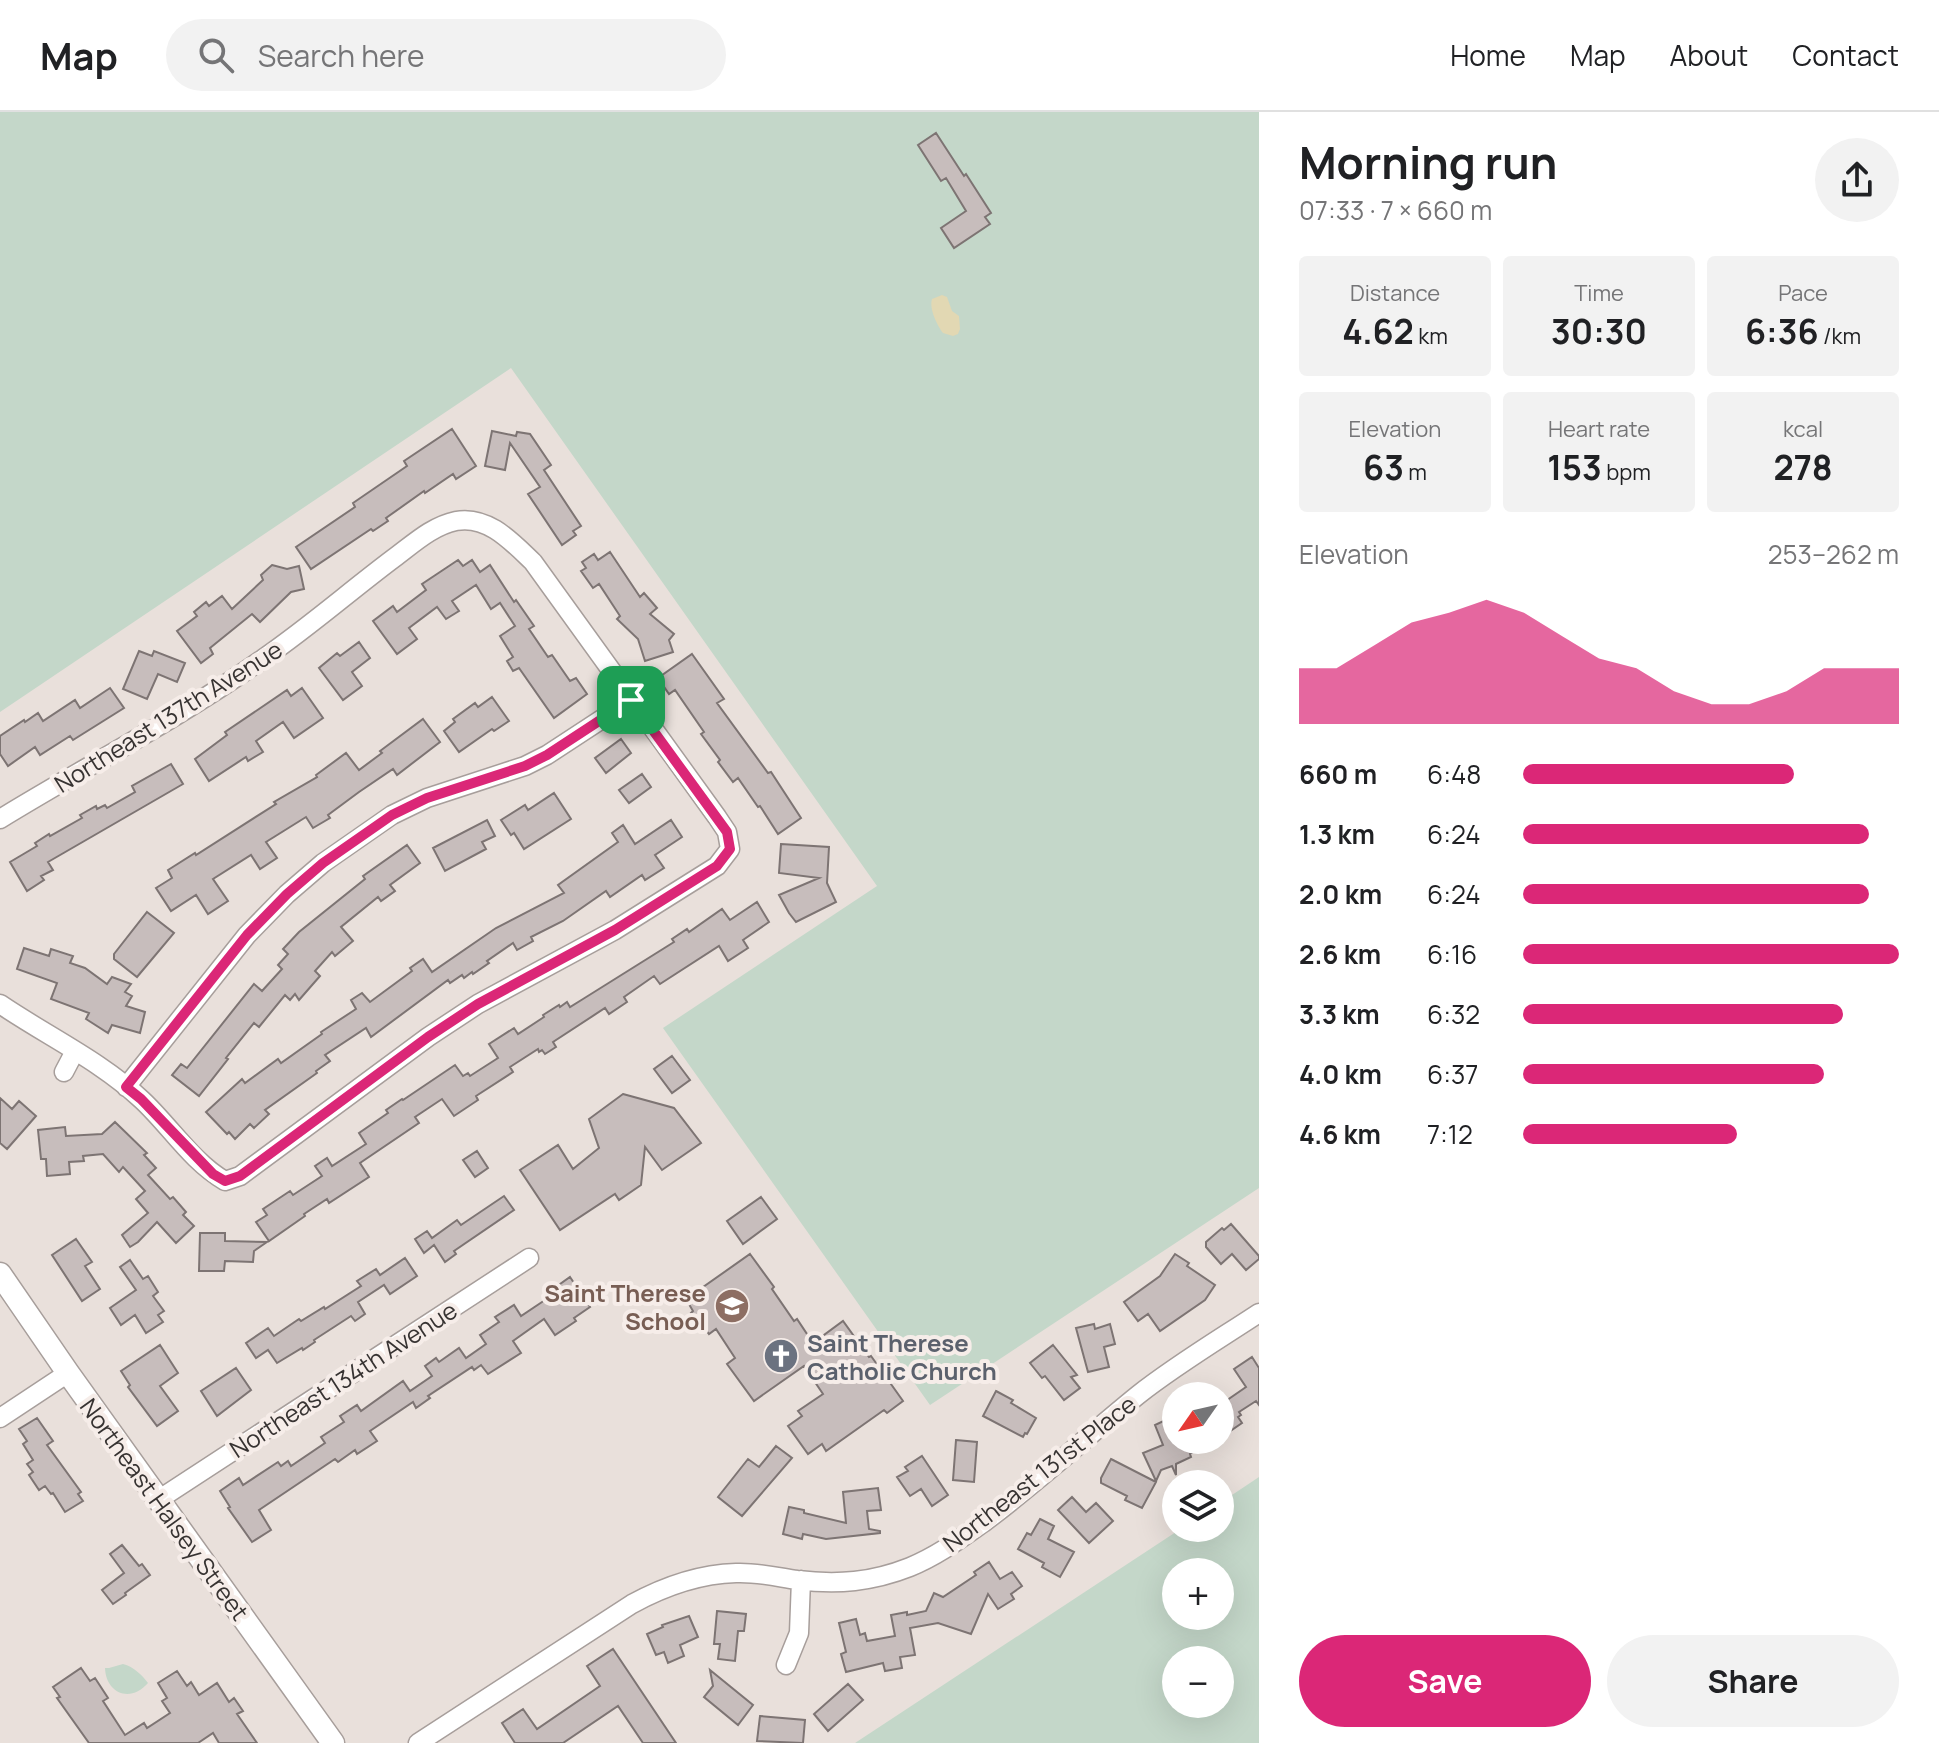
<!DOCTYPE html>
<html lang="en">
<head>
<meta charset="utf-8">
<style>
  :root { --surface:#fff; --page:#f2f2f2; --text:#202124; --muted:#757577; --line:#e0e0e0; --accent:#db2777 }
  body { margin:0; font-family:Manrope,sans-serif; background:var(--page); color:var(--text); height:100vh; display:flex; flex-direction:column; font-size:30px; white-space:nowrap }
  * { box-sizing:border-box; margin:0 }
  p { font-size:26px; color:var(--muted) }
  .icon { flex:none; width:44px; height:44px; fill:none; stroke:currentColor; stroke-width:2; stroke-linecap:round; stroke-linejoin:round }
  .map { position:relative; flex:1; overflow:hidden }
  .side { display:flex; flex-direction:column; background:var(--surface); width:680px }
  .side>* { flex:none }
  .needle { width:52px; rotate:236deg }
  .tools { position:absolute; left:1162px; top:1270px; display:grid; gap:16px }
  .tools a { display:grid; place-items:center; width:72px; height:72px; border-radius:50%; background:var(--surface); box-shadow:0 8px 32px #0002; font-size:40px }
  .pin { position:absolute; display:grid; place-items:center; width:68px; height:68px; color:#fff; margin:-34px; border-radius:16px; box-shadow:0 4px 12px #0006 }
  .round { display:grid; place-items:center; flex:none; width:84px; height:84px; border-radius:42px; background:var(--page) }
  .headline { display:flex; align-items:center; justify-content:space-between; height:136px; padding:0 40px }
  h1 { font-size:44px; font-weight:700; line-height:60px }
  .figures { display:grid; grid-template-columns:repeat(3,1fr); gap:12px; height:136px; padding:8px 40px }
  .figures div { display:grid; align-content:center; border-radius:8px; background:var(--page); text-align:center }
  .figures b { font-size:34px; font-weight:700 }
  .figures small { font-size:22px; font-weight:400 }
  .figures p { font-size:22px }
  .chart { height:224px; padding:16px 40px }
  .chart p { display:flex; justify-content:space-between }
  .chart svg { width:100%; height:144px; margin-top:8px; fill:var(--accent); opacity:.7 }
  .cta { display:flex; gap:16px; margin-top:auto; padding:16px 40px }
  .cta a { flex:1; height:92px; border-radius:48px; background:var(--accent); color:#fff; font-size:32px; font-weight:700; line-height:92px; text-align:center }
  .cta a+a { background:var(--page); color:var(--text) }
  ul { padding:0 40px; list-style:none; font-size:26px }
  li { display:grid; grid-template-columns:128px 96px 1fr; align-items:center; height:60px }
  li i { height:20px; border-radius:10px; background:var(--accent) }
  header { display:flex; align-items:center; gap:48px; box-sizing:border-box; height:112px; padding:0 40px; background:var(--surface); border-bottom:2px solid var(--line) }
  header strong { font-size:38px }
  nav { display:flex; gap:44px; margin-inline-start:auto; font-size:28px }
  .search { width:560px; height:72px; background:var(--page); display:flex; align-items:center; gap:20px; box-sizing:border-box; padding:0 28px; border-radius:44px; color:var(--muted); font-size:30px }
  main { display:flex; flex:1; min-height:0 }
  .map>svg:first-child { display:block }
</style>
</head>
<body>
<header>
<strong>Map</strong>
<div class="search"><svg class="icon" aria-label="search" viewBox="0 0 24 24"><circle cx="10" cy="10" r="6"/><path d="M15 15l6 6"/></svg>Search here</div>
<nav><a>Home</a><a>Map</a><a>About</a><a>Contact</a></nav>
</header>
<main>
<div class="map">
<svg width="1259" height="1631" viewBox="0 0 1259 1631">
  <rect width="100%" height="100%" fill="#e9e0db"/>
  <path fill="#c4d7c9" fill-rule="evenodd" d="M0,0H1259V1076L930,1293L663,916L877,774L511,256L0,600Z
    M1259,1365V1631H855L1182,1416H1220V1391ZM1176,1460H1220V1504H1176ZM1176,1548H1220V1592H1176Z
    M123,1552C134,1555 142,1563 148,1571C131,1591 106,1582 105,1556H109Z"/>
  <path fill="#e2d8b3" d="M942,183L947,185L952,199L959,204L960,217L958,222L953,224L943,221C937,213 929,197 932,187Z"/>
  <path fill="#c7bdbc" stroke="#7d7473" stroke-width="2" d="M936,21L964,64L966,62L991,101L985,105L990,112L954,136L941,116L966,99L946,66L941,69L918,33Z
    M452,317L476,354L456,367L453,362L425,381L424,379L386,406L388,409L373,419L371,417L311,457L296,435L355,395L353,391L407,354L404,349Z
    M492,319L516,324L517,320L530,322L551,353L544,358L581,414L573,419L576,423L562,433L528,382L540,375L510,331L505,358L485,354Z
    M610,440L640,485L644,481L657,496L650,502L674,522L669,528L673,540L645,549L638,527L617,507L620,504L599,472L593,476L581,459L586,456L582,450L594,442L598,448Z
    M458,448L463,454L472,448L480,460L490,453L514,490L516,488L534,514L529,517L548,545L552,543L570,569L576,566L587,582L554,606L519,556L513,559L507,549L513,545L500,524L515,514L500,491L491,497L476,473L452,489L459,499L446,507L437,495L409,516L417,527L397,542L373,509L393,494L397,500L426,478L422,472Z
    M272,453L287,457L299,454L304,477L291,480L260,510L252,502L210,536L213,542L201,551L177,519L197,504L194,500L206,490L209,494L222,484L232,497L263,468L261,463Z
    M359,530L370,546L352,560L362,574L343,588L319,556L337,541L340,544Z
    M139,539L152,544L154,539L185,551L177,570L158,562L147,587L123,577Z
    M692,542L724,587L717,591L768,661L771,660L801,706L778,722L760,694L758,695L738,666L733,670L718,650L720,648L701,622L704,620L675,578L669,582L658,566Z
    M110,576L124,596L73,628L70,624L40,643L35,635L8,654L0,642V624L24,608L25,610L38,601L43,609L75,588L80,596Z
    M302,576L323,606L294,626L283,610L256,629L263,640L248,649L246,645L209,669L195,647L227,623L225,620L287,578L291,584Z
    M492,585L509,609L494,619L492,617L459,640L444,619L455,610L453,607L475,591L478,595Z
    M423,607L440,630L397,663L393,657L359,680L328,703L330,706L313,716L306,705L266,730L277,746L260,757L251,743L213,767L228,789L208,802L196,783L171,799L156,776L172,766L168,758L195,741L196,743L276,692L274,690L317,665L316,663L346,641L359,658L382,641L380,639Z
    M621,627L631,641L606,661L595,646Z
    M171,652L183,672L48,750L53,758L41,764L44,768L27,779L10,750L37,734L35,731L49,722L50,724L82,706L80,703L96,694L97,697L105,693L107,696L135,680L132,674Z
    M642,662L651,675L629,691L619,678Z
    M554,681L571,707L524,737L514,721L511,723L501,708L525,693L528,698Z
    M487,708L495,724L482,730L486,737L445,759L433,736Z
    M671,708L682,725L655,743L664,756L645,768L642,763L610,785L606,779L563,809L531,825L533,829L517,838L513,831L487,849L489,851L473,862L472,860L464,866L462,863L450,871L448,868L371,925L366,916L325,943L330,949L316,959L317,961L265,998L269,1002L254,1016L250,1012L235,1027L229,1020L227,1022L206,1000L242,967L245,971L278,947L281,951L322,922L321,920L356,897L351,888L362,881L370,890L412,859L410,856L423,847L432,860L496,816L564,781L558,773L618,730L612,721L623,713L635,732Z
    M781,732L829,735L827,771L836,790L796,810L789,801L779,783L819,766L779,761Z
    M407,733L420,751L390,773L395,779L381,789L378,785L341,815L353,829L335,844L332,840L315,859L320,864L299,888L295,882L290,888L285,883L259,915L254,911L226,946L228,947L199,984L172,963L181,952L187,956L254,872L262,879L282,857L278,853L288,842L283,837L299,820L365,767L363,764Z
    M757,790L769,810L743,828L748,836L728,849L719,834L660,872L654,864L624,885L627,890L609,902L605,896L553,930L556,935L545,942L542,938L539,940L538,937L510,955L513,960L476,984L478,988L454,1004L442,987L415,1005L419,1011L360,1051L369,1065L329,1091L327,1087L304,1102L305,1104L269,1129L256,1110L267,1103L263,1097L290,1079L293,1083L322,1064L315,1054L327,1046L332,1054L366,1032L359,1021L388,1001L386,998L402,987L403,988L455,953L463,964L468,961L470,964L498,946L489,932L514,916L518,922L544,905L543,903L559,893L560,895L567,890L570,895L583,887L674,830L672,827L687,817L689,820L722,797L730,808Z
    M147,800L174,821L137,865L114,847V842Z
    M24,836L49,844L51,837L73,844L70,851L85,856L107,872L112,865L131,872L125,880L132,884L126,894L145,900L140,921L112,913L108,921L86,907L89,901L51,887L57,871L17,857Z
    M672,944L690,968L672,981L654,957Z
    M623,982L674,996L701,1031L662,1058L645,1035L641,1073L619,1088L615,1082L560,1118L520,1058L558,1033L573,1057L599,1036L589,1007Z
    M0,986L12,997L19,989L36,1004L7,1037L0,1031Z
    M115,1010L147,1041L144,1043L156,1056L148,1063L170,1087L173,1085L186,1100L183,1103L194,1114L176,1131L157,1110L138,1130L130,1135L122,1123L148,1101L136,1087L145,1079L123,1055L119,1060L103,1042L83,1044L84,1049L69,1050L70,1062L47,1064L46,1047H41L38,1018L65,1015L66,1024L102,1022Z
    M477,1039L488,1056L475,1065L463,1048Z
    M504,1084L514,1098L454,1139L456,1142L445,1150L434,1133L424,1141L415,1127L427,1119L432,1126L457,1108L461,1113Z
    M761,1085L777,1107L743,1132L727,1109Z
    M1231,1112L1259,1144V1147L1246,1158L1232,1142L1221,1152L1206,1135V1130L1222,1116L1224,1118Z
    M200,1121H225V1129L267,1130L254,1139L253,1150L225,1149L224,1159H199Z
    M76,1127L92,1150L85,1154L100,1177L82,1189L52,1143Z
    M750,1142L774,1175L772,1177L794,1209L797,1207L813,1231L843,1209L869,1245L871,1244L903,1289L887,1301L884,1298L826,1339L822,1332L808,1342L788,1314L802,1304L798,1299L823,1282L804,1254L754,1289L727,1252L735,1246L716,1217L709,1222L700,1210L698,1212L691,1201L693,1199L686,1187Z
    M1175,1142L1189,1151L1187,1154L1215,1173L1205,1188L1160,1219L1148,1202L1138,1209L1124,1190L1160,1164Z
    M405,1146L417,1164L390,1182L384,1173L358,1190L365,1202L355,1209L351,1204L314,1228L315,1230L303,1238L302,1236L277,1251L268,1238L256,1246L246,1231L268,1216L274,1224L299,1207L301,1209L324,1195L325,1197L361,1174L357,1169L376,1157L380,1163Z
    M130,1148L143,1167L148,1164L158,1180L153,1184L164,1199L158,1203L163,1210L146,1221L135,1203L121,1213L110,1196L136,1178L120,1155Z
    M570,1165L590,1195L574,1206L576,1209L555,1223L544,1207L513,1229L521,1241L488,1262L481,1253L474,1258L472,1255L428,1284L430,1286L416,1296L413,1290L370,1319L377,1329L357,1342L355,1338L338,1350L335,1347L259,1398L271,1418L252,1430L228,1396L230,1395L220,1379L239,1366L243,1373L278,1350L281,1354L288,1349L291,1354L325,1331L321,1325L344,1310L340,1304L357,1293L361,1299L403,1269L410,1279L432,1264L425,1254L436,1246L439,1250L459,1236L466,1246L486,1232L480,1223L499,1210L495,1205L514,1193L521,1204L548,1186L546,1182Z
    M1094,1212L1095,1217L1110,1212L1115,1232L1104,1235L1109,1255L1088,1260L1076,1216Z
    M160,1233L178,1261L160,1274L178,1299L157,1314L128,1275L130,1273L121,1259Z
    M1053,1233L1077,1263L1071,1265L1080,1276L1064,1288L1045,1264L1042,1266L1030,1251Z
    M1252,1245L1259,1256V1293L1256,1289L1239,1300L1241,1303L1238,1305L1242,1311L1220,1326V1293L1246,1275L1234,1257Z
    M236,1256L251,1278L217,1304L201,1279Z
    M996,1279L1013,1288L1011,1291L1036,1306L1027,1322L1025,1321L1023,1325L983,1304Z
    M1176,1303V1328H1210L1190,1342L1191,1345L1176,1352V1363L1172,1354L1161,1358L1156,1369L1143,1341L1163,1333L1155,1313Z
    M37,1306L53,1329L47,1333L81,1380L78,1382L83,1389L65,1400L53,1381L51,1382L45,1374L39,1378L29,1363L33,1360L27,1352L33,1348L23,1332L27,1329L19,1317Z
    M956,1328L977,1330L974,1370L953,1368Z
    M776,1334L792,1346L742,1404L718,1385L748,1347L759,1355Z
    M922,1344L948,1383L932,1394L921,1377L910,1384L897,1365L908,1359L905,1355Z
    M1111,1347L1156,1370L1142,1396L1125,1388L1127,1384L1101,1371V1366Z
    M878,1376L881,1398L867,1399L869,1417L880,1419V1421L826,1427L803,1422L802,1427L783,1422L789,1395L804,1398V1401L846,1411L843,1380Z
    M1072,1385L1086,1400L1096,1391L1113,1409L1089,1431L1058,1398Z
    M1040,1407L1054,1414L1048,1427L1074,1440L1060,1465L1042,1455L1044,1451L1018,1437L1027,1421L1031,1423Z
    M122,1433L139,1454L142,1452L150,1463L125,1481L126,1483L113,1492L102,1478L124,1461L110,1442Z
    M989,1450L1000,1467L1012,1460L1022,1474L1011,1482L1014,1487L998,1497L988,1482L971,1522L938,1511L910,1516L915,1543L900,1545L902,1556L885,1559L883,1551L846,1560L841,1542L846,1540L839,1511L856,1507L860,1523L865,1521L867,1529L895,1524L891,1503L907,1500V1503L926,1499L934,1481L943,1485L976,1463L974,1460Z
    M717,1499L746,1502L744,1519H738L735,1549L718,1547L720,1532H714Z
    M689,1504L698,1525L680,1533L684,1544L668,1551L664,1540L656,1543L647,1522L663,1515L662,1513Z
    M613,1537L676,1631H643L618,1594L563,1631H515L502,1611L523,1597L537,1617L600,1574L587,1554Z
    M81,1556L90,1569L95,1566L108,1586L103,1589L125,1623L144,1611L147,1616L170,1601L162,1589L167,1586L158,1571L177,1559L187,1574L191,1570L199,1583L217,1571L229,1590L234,1586L243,1599L237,1602L257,1631H219L213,1621L198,1631H89L57,1586L60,1585L53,1575Z
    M710,1558L753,1593L738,1613L704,1585L713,1574Z
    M848,1572L863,1588L828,1619L814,1602Z
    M760,1604L805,1608L803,1631L757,1629Z"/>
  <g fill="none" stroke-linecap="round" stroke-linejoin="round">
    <g stroke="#a79e9b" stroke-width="21">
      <path id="minor" d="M0,707C88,653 180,606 264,546C309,515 350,479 394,446C413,432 432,414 456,409C488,403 512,430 533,450L717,705L727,720L730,737L717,754L615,818L478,892L428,925L240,1064L225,1069C191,1049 170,1014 142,988C101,949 47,924 0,892
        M64,960L75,939
        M126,975L247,823L287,782L323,751L392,703L427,686L525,654L547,643L631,588
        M0,1306L68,1261
        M158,1388L529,1146
        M786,1553L799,1521L801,1468
        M418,1631L632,1492C665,1474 699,1462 736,1461C757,1460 777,1465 797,1468C838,1473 872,1470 910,1455C937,1444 960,1427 983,1411C1037,1371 1086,1325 1138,1283C1176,1253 1218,1228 1259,1201"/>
    </g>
    <g stroke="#a79e9b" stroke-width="25">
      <path id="major" d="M0,1162L68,1261L333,1631"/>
    </g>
    <use href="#minor" stroke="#fff" stroke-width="18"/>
    <use href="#major" stroke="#fff" stroke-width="22"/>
  </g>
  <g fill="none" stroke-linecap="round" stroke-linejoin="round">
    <g stroke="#fff" stroke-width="16">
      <path id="route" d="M631,588L727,720L730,737L717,754L615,818L478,892L428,925L240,1064L225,1069L213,1062L141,987L126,975L247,823L287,782L323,751L392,703L427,686L525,654L547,643Z"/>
    </g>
    <use href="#route" stroke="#db2777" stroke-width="10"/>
  </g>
  <defs>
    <g id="school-disc" transform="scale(1.8)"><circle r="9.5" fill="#8d6e63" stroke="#f6ede9"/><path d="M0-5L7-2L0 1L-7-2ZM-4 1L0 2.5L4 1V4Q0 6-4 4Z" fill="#fff"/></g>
    <g id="church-disc" transform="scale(1.8)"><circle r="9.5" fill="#6b7280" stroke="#f6ede9"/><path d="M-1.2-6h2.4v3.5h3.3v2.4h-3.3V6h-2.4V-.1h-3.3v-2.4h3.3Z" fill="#fff"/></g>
  </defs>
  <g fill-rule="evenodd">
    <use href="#school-disc" x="732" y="1194"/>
    <use href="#church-disc" x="781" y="1244"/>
  </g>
  <g text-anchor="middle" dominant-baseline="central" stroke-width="8" stroke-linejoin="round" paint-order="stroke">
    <g font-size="24" fill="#373332" stroke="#f6ede9">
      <text transform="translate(168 604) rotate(-32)">Northeast 137th Avenue</text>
      <text transform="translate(343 1267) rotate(-33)">Northeast 134th Avenue</text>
      <text transform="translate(1039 1361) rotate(-38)">Northeast 131st Place</text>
      <text transform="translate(165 1397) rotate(54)">Northeast Halsey Street</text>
    </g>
    <g font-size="24" font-weight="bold" fill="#785e54" stroke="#f6ede9" text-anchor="end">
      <text x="706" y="1180">Saint Therese<tspan x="706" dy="28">School</tspan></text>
    </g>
    <g font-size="24" font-weight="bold" fill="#5b616d" stroke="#f6ede9" text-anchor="start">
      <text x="807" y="1230">Saint Therese<tspan x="807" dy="28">Catholic Church</tspan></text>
    </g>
  </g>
</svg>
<div class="tools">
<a><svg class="needle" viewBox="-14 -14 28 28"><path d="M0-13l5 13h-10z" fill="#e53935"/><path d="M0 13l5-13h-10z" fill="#757577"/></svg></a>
<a><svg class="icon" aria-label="layers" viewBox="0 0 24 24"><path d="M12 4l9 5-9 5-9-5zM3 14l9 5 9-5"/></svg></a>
<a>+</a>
<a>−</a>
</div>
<div class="pin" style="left:631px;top:588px;background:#1e9e55"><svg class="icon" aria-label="arrive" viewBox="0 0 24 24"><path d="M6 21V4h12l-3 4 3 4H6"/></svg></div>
</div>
<section class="side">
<div class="headline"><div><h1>Morning run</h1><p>07:33 · 7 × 660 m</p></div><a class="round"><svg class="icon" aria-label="share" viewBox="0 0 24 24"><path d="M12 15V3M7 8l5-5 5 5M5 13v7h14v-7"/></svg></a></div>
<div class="figures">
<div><p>Distance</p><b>4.62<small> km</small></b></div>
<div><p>Time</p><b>30:30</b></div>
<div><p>Pace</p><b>6:36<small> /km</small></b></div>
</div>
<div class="figures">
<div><p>Elevation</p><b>63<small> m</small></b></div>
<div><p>Heart rate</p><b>153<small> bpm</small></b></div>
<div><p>kcal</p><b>278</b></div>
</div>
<div class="chart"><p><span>Elevation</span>253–262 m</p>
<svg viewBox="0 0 160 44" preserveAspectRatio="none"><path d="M0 44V27L10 27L20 20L30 13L40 10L50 6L60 10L70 17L80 24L90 27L100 34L110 38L120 38L130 34L140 27L150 27L160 27V44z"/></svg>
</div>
<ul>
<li><b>660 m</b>6:48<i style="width:72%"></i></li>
<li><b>1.3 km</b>6:24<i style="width:92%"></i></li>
<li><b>2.0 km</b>6:24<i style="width:92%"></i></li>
<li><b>2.6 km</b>6:16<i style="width:100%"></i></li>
<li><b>3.3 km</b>6:32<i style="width:85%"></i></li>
<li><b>4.0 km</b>6:37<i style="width:80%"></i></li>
<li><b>4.6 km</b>7:12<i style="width:57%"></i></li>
</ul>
<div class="cta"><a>Save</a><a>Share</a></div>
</section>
</main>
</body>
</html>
